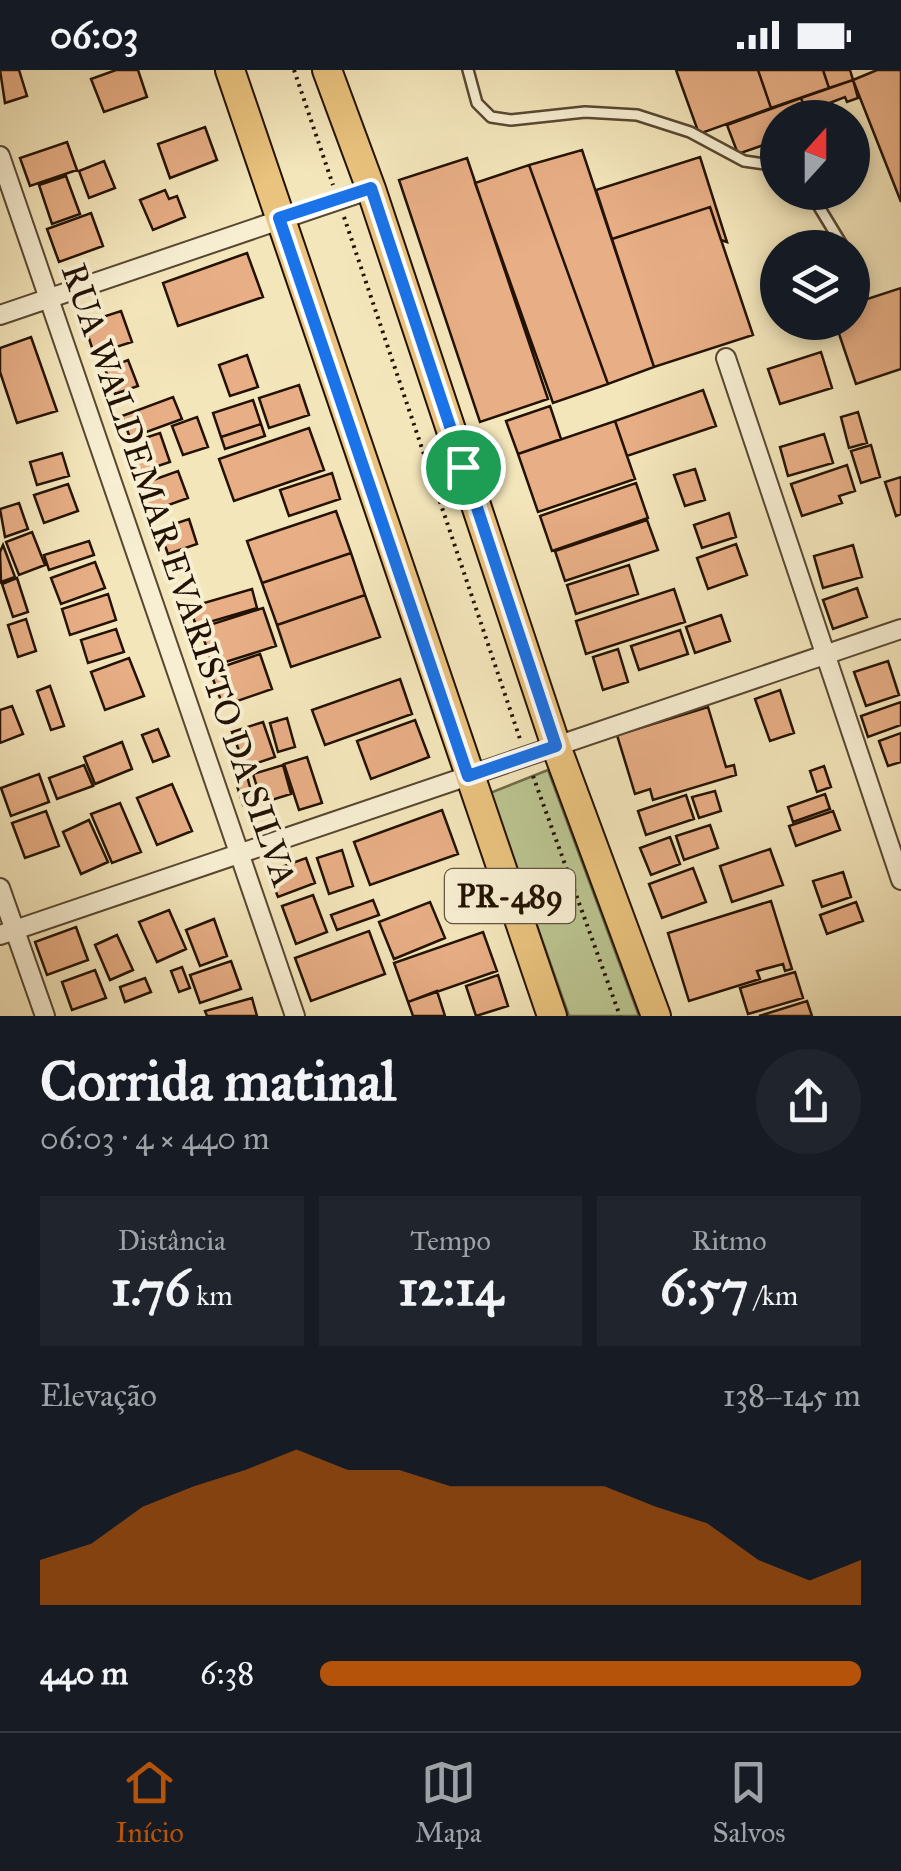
<!DOCTYPE html>
<html lang="pt">
<head>
<meta charset="utf-8">
<style>
  :root { --surface:#171b24; --page:#20242c; --text:#f1f3f6; --muted:#9ea1a6; --line:#363941; --accent:#b45309 }
  body { margin:0; font-family:"IM FELL Great Primer",serif; background:var(--page); color:var(--text); height:100vh; display:flex; flex-direction:column; font-size:38px; white-space:nowrap }
  * { box-sizing:border-box; margin:0 }
  p { font-size:32px; color:var(--muted) }
  .icon { flex:none; width:55px; height:55px; fill:none; stroke:currentColor; stroke-width:2; stroke-linecap:round; stroke-linejoin:round }
  .map { position:relative; height:946px; overflow:hidden }
  .side { display:flex; flex-direction:column; background:var(--surface); flex:1 }
  .side>* { flex:none }
  .needle { width:65px; rotate:21deg }
  .tools { position:absolute; left:760px; top:30px; display:grid; gap:20px }
  .tools a { display:grid; place-items:center; width:110px; height:110px; border-radius:50%; background:var(--surface); box-shadow:0 5px 15px #0003; font-size:50px }
  .pin { position:absolute; display:grid; place-items:center; width:85px; height:85px; color:#fff; margin:-42px; border:5px solid #fff; border-radius:50%; box-shadow:0 2px 10px #0007 }
  .round { display:grid; place-items:center; flex:none; width:105px; height:105px; border-radius:52px; background:var(--page) }
  .headline { display:flex; align-items:center; justify-content:space-between; height:170px; padding:0 40px }
  h1 { font-size:55px; font-weight:700; line-height:75px }
  .figures { display:grid; grid-template-columns:repeat(3,1fr); gap:15px; height:170px; padding:10px 40px }
  .figures div { display:grid; align-content:center; border-radius:0px; background:var(--page); text-align:center }
  .figures b { font-size:50px; font-weight:700 }
  .figures small { font-size:28px; font-weight:400 }
  .figures p { font-size:28px }
  .chart { height:280px; padding:20px 40px }
  .chart p { display:flex; justify-content:space-between }
  .chart svg { width:100%; height:180px; margin-top:10px; fill:var(--accent); opacity:.7 }
  ul { padding:0 40px; list-style:none; font-size:32px }
  li { display:grid; grid-template-columns:160px 120px 1fr; align-items:center; height:75px }
  li i { height:25px; border-radius:12px; background:var(--accent) }
  .status { display:flex; justify-content:space-between; align-items:center; height:70px; padding:0 50px; background:var(--surface); direction:ltr }
  .status svg { height:28px; fill:currentColor }
  .dock { display:flex; justify-content:space-around; align-items:center; height:140px; border-top:2px solid var(--line); background:var(--surface); font-size:28px; color:var(--muted) }
  .dock a { display:grid; justify-items:center; gap:5px }
  .dock .on { color:var(--accent) }
  .map>svg:first-child { display:block }
</style>
</head>
<body>
<div class="status"><b>06:03</b><svg viewBox="0 0 49 12"><path d="M0 12V9h3v3zM5 12V6h3v6zM10 12V3h3v9zM15 12V0h3v12zM26 1h20v11H26zM47 4h2v5h-2z"/></svg></div>
<div class="map">
<svg width="901" height="946" viewBox="0 0 901 946">
  <rect width="100%" height="100%" fill="#f4e6bb"/>
  <filter id="stains"><feTurbulence type="fractalNoise" baseFrequency=".002" numOctaves="4"/><feColorMatrix values="0 0 0 0 .2 0 0 0 0 .09 0 0 0 0 .02 0 0 0 .5 -.17"/></filter>
  <radialGradient id="worn" r=".72"><stop offset=".6" stop-color="#630" stop-opacity="0"/><stop offset="1" stop-color="#630" stop-opacity=".3"/></radialGradient>
  <path fill="#bbc591" stroke="#6f6c4a" stroke-width="2.5" d="M548,700L639,946H569L490,723Z"/>
  <path fill="#e8ae85" stroke="#231203" stroke-width="2.5" d="M0,0H19L27,26L5,33Z
    M116,0H138L147,27L104,42L91,9Z
    M676,0H758L771,38L699,64Z
    M758,0H823L829,18L771,38Z
    M823,0H850L853,10L829,18Z
    M877,0H901V132L853,10Z
    M853,10L858,28L847,32L845,27L806,42L801,28Z
    M801,28L809,48H778V70L738,84L727,55Z
    M205,57L217,90L170,108L158,74Z
    M67,72L77,100L30,116L20,88Z
    M582,80L654,297L608,314L529,95Z
    M700,87L727,172L721,170L710,137L612,169L596,120Z
    M467,88L548,329L480,352L399,110Z
    M104,91L115,118L89,128L79,101Z
    M529,95L608,314L553,333L475,113Z
    M66,106L80,144L52,154L39,115Z
    M165,120L169,129L177,126L185,147L153,160L140,130Z
    M710,137L753,265L654,297L612,169Z
    M91,143L103,176L59,192L47,159Z
    M247,183L263,227L178,256L163,213Z
    M901,218V299L856,314L835,252H852V234Z
    M121,241L132,272L94,284L84,253Z
    M31,267L57,341L17,353L0,302V278Z
    M821,282L832,318L780,334L768,299Z
    M247,285L258,317L230,326L219,295Z
    M128,290L138,316L115,324L105,299Z
    M299,315L309,345L269,358L259,328Z
    M703,320L716,356L627,386L615,351Z
    M173,327L182,349L130,368L122,346Z
    M253,330L261,354L221,367L213,343Z
    M550,336L561,369L518,384L506,351Z
    M858,342L867,373L849,378L841,347Z
    M197,347L208,377L183,385L172,356Z
    M615,351L635,409L538,442L518,384Z
    M261,354L265,366L225,379L221,367Z
    M309,358L324,400L234,431L219,389Z
    M160,363L170,392L140,402L129,373Z
    M824,364L833,393L788,406L780,377Z
    M871,375L880,407L861,413L851,381Z
    M62,383L69,406L37,415L30,392Z
    M847,395L855,421L839,426L842,433L802,446L791,414Z
    M695,399L705,430L685,436L674,405Z
    M178,401L188,428L149,442L139,415Z
    M332,403L340,429L289,446L280,420Z
    M901,407V444L896,446L885,412Z
    M636,413L648,448L552,481L540,446Z
    M68,414L78,441L44,453L34,425Z
    M19,433L28,459L5,467L0,439Z
    M336,441L351,483L262,513L247,471Z
    M729,443L736,467L702,478L694,455Z
    M189,449L197,474L168,484L159,459Z
    M647,450L658,480L565,511L555,481Z
    M32,462L45,495L19,505L6,472Z
    M89,471L94,485L49,500L44,485Z
    M736,474L747,505L708,519L697,488Z
    M3,475L15,507L1,512L0,482Z
    M853,475L862,507L823,518L814,486Z
    M351,483L365,525L277,555L262,513Z
    M95,492L105,518L61,534L51,508Z
    M629,495L638,524L576,544L567,515Z
    M17,508L28,542L13,547L2,514Z
    M857,518L867,547L833,559L823,530Z
    M252,519L257,538L196,556L190,537Z
    M674,519L685,552L586,584L576,551Z
    M108,524L116,550L70,565L62,539Z
    M365,525L380,567L291,597L277,555Z
    M263,538L276,576L213,596L200,558Z
    M721,545L730,571L695,583L686,557Z
    M26,549L36,581L18,587L8,555Z
    M116,559L124,582L88,593L81,570Z
    M680,560L688,584L639,600L631,576Z
    M618,579L628,612L603,620L593,587Z
    M260,584L272,619L223,636L210,601Z
    M129,588L144,626L105,640L91,602Z
    M888,591L899,625L866,636L854,602Z
    M400,609L412,644L325,675L312,640Z
    M50,616L64,656L51,660L37,621Z
    M780,620L794,663L770,671L755,629Z
    M901,632V655L868,667L861,646Z
    M12,636L23,664L0,673V640Z
    M708,637L726,697L734,695L736,705L653,730L650,719L635,724L617,665Z
    M287,648L295,677L278,682L270,653Z
    M415,650L429,687L371,709L357,671Z
    M263,652L275,687L245,697L232,662Z
    M158,659L169,686L153,692L142,665Z
    M901,663V692L888,696L879,671Z
    M122,672L132,699L95,714L84,687Z
    M307,687L322,733L299,740L284,694Z
    M84,695L93,716L57,729L49,708Z
    M283,695L291,724L262,733L253,704Z
    M824,696L831,717L817,722L810,701Z
    M246,702L254,732L243,735L234,706Z
    M39,704L49,732L11,746L1,718Z
    M172,714L192,761L157,775L137,728Z
    M715,721L721,741L699,748L692,727Z
    M825,724L830,739L793,752L788,737Z
    M686,725L694,749L646,765L638,741Z
    M120,733L141,782L112,793L91,744Z
    M442,740L458,784L370,815L354,772Z
    M46,741L59,776L25,788L12,753Z
    M833,741L840,760L796,776L789,756Z
    M89,750L108,792L81,804L63,762Z
    M710,755L718,778L684,790L676,766Z
    M670,767L680,794L651,805L640,778Z
    M770,779L783,815L732,832L720,796Z
    M342,780L353,816L329,824L317,788Z
    M306,788L315,813L278,827L268,802Z
    M693,798L706,832L662,848L649,814Z
    M843,802L851,827L822,837L813,811Z
    M313,825L327,862L296,874L282,836Z
    M373,830L379,845L337,860L331,845Z
    M771,831L792,899L785,901L783,894L757,901L760,909L689,931L668,863Z
    M430,832L445,868L394,889L379,852Z
    M856,832L863,851L827,864L820,845Z
    M169,840L186,879L157,892L139,852Z
    M214,849L227,886L200,896L186,860Z
    M76,857L88,890L47,905L35,872Z
    M369,861L385,904L311,931L295,888Z
    M483,862L497,901L408,932L394,893Z
    M117,865L133,900L110,910L95,875Z
    M231,891L241,919L200,933L190,905Z
    M182,897L190,918L179,922L171,901Z
    M95,900L106,928L72,940L62,912Z
    M795,902L803,928L748,944L740,918Z
    M498,905L508,936L476,946L466,916Z
    M145,908L151,922L125,932L120,917Z
    M437,921L445,946H413L408,932Z
    M252,928L257,946H207L205,941Z
    M807,931L812,946H759Z"/>
  <g fill="none" stroke-linecap="round" stroke-linejoin="round">
    <g stroke="#574731" stroke-width="14">
      <path id="service" d="M468,0L477,33L491,47L511,50L585,42L637,45L690,62L744,91L778,96
        M810,122L844,178
        M852,190L855,194"/>
    </g>
    <g stroke="#574731" stroke-width="22">
      <path id="minor" d="M0,86L295,946
        M0,245L371,119
        M726,288L901,810
        M0,818L45,946
        M0,865L901,559"/>
    </g>
    <g stroke="#231203" stroke-width="32">
      <path id="primary" d="M230,0L552,946
        M327,0L371,119L556,676L656,946"/>
    </g>
    <path stroke="#231203" stroke-width="4" stroke-dasharray="2.5 5" stroke-linecap="butt" d="M294,0L333,115
      M344,147L520,669
      M533,706L620,946"/>
    <use href="#service" stroke="#f8efd3" stroke-width="9"/>
    <use href="#minor" stroke="#f8efd3" stroke-width="18"/>
    <use href="#primary" stroke="#eac37e" stroke-width="28"/>
  </g>
  <g fill="none" stroke-linecap="round" stroke-linejoin="round">
    <g stroke="#fff" stroke-width="20">
      <path id="route" d="M371,118L556,676L468,706L279,148Z"/>
    </g>
    <use href="#route" stroke="#1a73e8" stroke-width="12"/>
  </g>
  <g text-anchor="middle" dominant-baseline="central" stroke-width="8" stroke-linejoin="round" paint-order="stroke">
    <rect fill="#f8efd3" stroke="#635441" stroke-width="2.5" x="445" y="799" width="130" height="54" rx="8"/>
    <g font-size="32" font-weight="bold" fill="#231203">
      <text x="510" y="826">PR-489</text>
    </g>
    <g font-size="35" fill="#231203" stroke="#f8efd3">
      <text transform="translate(179 505) rotate(71)">RUA WALDEMAR EVARISTO DA SILVA</text>
    </g>
  </g>
  <rect width="100%" height="100%" filter="url(#stains)"/>
  <rect width="100%" height="100%" fill="url(#worn)"/>
</svg>
<div class="tools">
<a><svg class="needle" viewBox="-14 -14 28 28"><path d="M0-13l5 13h-10z" fill="#e53935"/><path d="M0 13l5-13h-10z" fill="#9ea1a6"/></svg></a>
<a><svg class="icon" aria-label="layers" viewBox="0 0 24 24"><path d="M12 4l9 5-9 5-9-5zM3 14l9 5 9-5"/></svg></a>
</div>
<div class="pin" style="left:463px;top:397px;background:#1e9e55"><svg class="icon" aria-label="arrive" viewBox="0 0 24 24"><path d="M6 21V4h12l-3 4 3 4H6"/></svg></div>
</div>
<section class="side">
<div class="headline"><div><h1>Corrida matinal</h1><p>06:03 · 4 × 440 m</p></div><a class="round"><svg class="icon" aria-label="share" viewBox="0 0 24 24"><path d="M12 15V3M7 8l5-5 5 5M5 13v7h14v-7"/></svg></a></div>
<div class="figures">
<div><p>Distância</p><b>1.76<small> km</small></b></div>
<div><p>Tempo</p><b>12:14</b></div>
<div><p>Ritmo</p><b>6:57<small> /km</small></b></div>
</div>
<div class="chart"><p><span>Elevação</span>138–145 m</p>
<svg viewBox="0 0 160 44" preserveAspectRatio="none"><path d="M0 44V33L10 29L20 20L30 15L40 11L50 6L60 11L70 11L80 15L90 15L100 15L110 15L120 20L130 24L140 33L150 38L160 33V44z"/></svg>
</div>
<ul>
<li><b>440 m</b>6:38<i style="width:100%"></i></li>
</ul>
</section>
<nav class="dock">
<a class="on"><svg class="icon" aria-label="home" viewBox="0 0 24 24"><path d="M3 11l9-7 9 7M6 9v11h12V9"/></svg>Início</a>
<a><svg class="icon" aria-label="map" viewBox="0 0 24 24"><path d="M3 6l6-2 6 2 6-2v14l-6 2-6-2-6 2zM9 4v14M15 6v14"/></svg>Mapa</a>
<a><svg class="icon" aria-label="saved" viewBox="0 0 24 24"><path d="M7 4h10v16l-5-4-5 4z"/></svg>Salvos</a>
</nav>
</body>
</html>
